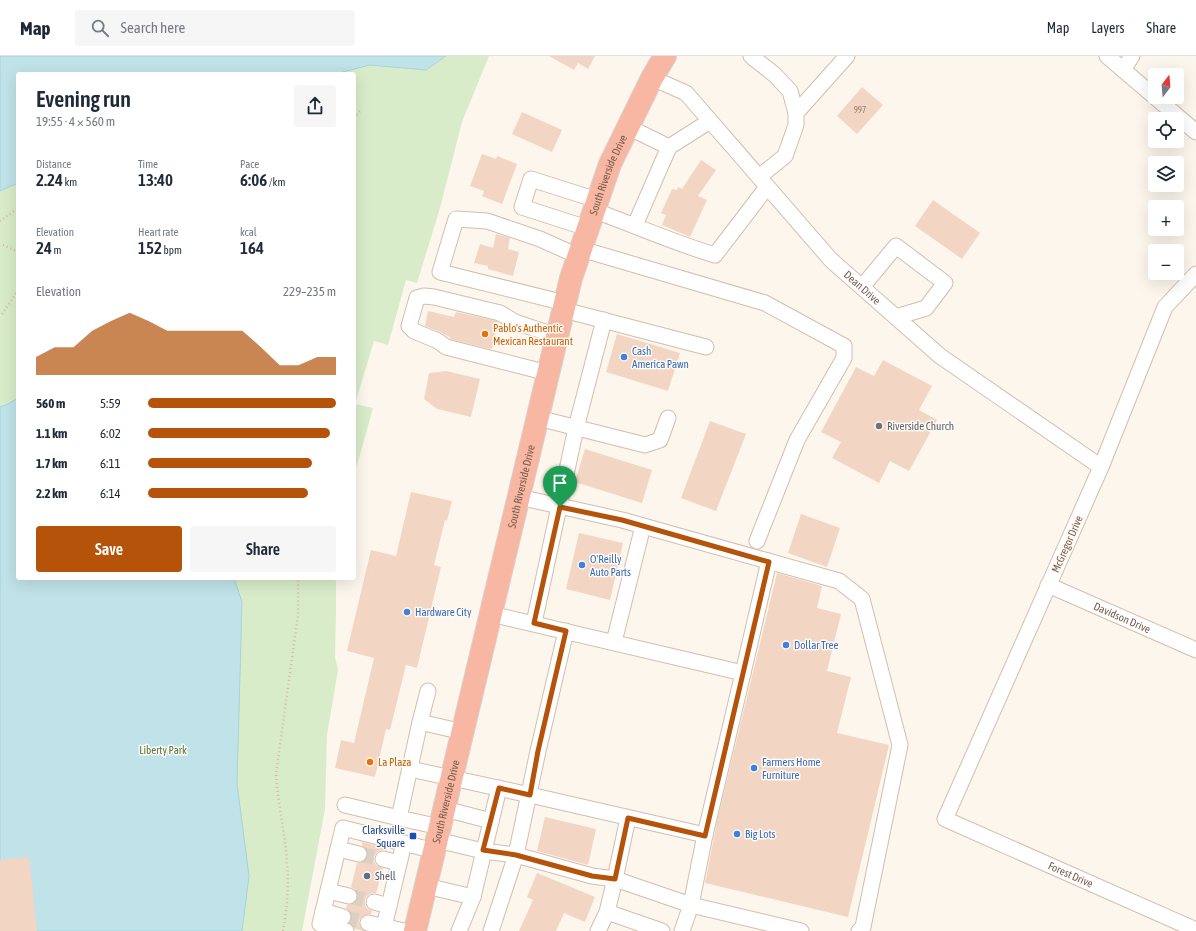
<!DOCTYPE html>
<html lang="en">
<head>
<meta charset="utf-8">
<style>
  :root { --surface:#fff; --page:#f6f6f7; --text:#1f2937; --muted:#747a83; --line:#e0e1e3; --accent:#b45309 }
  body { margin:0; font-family:"Asap Condensed",sans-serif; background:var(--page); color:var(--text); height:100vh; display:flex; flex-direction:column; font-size:15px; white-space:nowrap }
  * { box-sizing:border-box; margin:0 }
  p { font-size:13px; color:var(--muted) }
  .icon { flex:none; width:22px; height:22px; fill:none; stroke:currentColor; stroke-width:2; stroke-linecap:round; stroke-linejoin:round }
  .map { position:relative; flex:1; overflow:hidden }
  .drawer { position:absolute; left:16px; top:16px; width:340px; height:508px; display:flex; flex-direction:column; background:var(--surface); border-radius:4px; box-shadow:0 4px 16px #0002 }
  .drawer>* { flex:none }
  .needle { width:26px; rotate:16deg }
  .controls { position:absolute; left:1148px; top:12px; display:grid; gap:8px }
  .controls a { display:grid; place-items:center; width:36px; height:36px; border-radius:4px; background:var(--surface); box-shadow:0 4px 16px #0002; font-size:20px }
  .pin { position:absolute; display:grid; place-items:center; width:34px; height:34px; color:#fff; margin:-41px -17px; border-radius:50% 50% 50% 0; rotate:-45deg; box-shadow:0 0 4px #0007 }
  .pin .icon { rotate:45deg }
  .round { display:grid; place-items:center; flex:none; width:42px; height:42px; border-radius:4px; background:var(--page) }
  .summary { display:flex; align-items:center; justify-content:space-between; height:68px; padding:0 20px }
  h1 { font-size:22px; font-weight:600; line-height:30px }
  .metrics { display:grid; grid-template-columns:repeat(3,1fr); gap:6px; height:68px; padding:4px 20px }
  .metrics div { display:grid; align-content:center }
  .metrics b { font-size:17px; font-weight:600 }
  .metrics small { font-size:11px; font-weight:400 }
  .metrics p { font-size:11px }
  .chart { height:112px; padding:8px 20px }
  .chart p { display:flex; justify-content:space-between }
  .chart svg { width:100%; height:72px; margin-top:4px; fill:var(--accent); opacity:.7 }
  .primary-button { display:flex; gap:8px; margin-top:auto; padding:8px 20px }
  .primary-button a { flex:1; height:46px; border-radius:4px; background:var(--accent); color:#fff; font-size:16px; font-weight:600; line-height:46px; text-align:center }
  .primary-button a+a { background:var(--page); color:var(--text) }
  ul { padding:0 20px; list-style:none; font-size:13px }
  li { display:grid; grid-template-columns:64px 48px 1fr; align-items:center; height:30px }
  li i { height:10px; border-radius:5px; background:var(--accent) }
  header { display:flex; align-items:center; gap:24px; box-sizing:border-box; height:56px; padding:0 20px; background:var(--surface); border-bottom:1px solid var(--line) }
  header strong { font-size:19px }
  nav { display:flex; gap:22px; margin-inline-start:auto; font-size:14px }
  .search { width:280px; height:36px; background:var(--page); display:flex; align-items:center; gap:10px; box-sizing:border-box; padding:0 14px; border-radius:4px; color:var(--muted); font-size:15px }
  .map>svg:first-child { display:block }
</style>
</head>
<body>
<header>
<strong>Map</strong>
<div class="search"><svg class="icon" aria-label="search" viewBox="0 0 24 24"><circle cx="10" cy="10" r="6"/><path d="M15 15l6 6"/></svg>Search here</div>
<nav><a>Map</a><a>Layers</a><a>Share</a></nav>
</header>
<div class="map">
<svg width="1196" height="875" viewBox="0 0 1196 875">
  <rect width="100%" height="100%" fill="#fdf6ec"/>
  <path fill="#d8ecc9" d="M446,0H489L462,66L440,152L417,227L406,224L388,289L374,285L355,348L373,352L354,420V18H335L370,9L426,14Z
    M18,127V522H335L336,527V556L335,601L338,614L327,679L325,753L302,875H0V135Z"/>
  <path fill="#bfe3e8" stroke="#a5d3da" d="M0,0H446L426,14L370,9L335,18H18V127L0,135Z
    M18,342V522H234L242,546L237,728L249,820L242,875H0V351L8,348Z"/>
  <path fill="#f3d5c3" d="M549,0H595L588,13L578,7L574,14Z
    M862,31L883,49L857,78L837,60Z
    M522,56L562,74L552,96L512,78Z
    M482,98L496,103L497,100L517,108L502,148L482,140L484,135L470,130Z
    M701,104L716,114L698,140L707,144L690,181L662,169L666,159L661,157L672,133L677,134L678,131L682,133Z
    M933,144L980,177L962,203L915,170Z
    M496,178L510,182L508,193L519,196L513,220L488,213V210L474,207L480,188L493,192Z
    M428,255L454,261L456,256L497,265L498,267L492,292L490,293L450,283V281L442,277L425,270Z
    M617,278L680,297L668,335L606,316Z
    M883,304L932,330L919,354L937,364L909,415L890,405L879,427L832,402L841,386L821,376L856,311L874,320Z
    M446,315L480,323L471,361L437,353L424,343L429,317Z
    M710,365L746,378L716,455L681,442Z
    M585,393L652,414L642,447L575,426Z
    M411,436L452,445L447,465L445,464L434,509L441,511L417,612L406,609L390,674L386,673L375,721L335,712L341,684L354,687L374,602L347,595L371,494L396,500Z
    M801,458L840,472L827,511L788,497Z
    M579,477L623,487L610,544L566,533Z
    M777,517L822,530L817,552L841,558L827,615L851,621L837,677L889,689L848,861L705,827L718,761Z
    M545,761L596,773L588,809L537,795Z
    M362,786L387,792V795L381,794L377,796L374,800V805L376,809L383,812L376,837H371L367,840L365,843V849L368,853L372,855L371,858L365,859L362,861L359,865L360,870L364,875L355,873L350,867L352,863V859L349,855L346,853L347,849L352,848L355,846L358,842L357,837L355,833L351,831L357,807L362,806L365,804L368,800L367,795L365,792L362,789Z
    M29,801L37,875H0V804Z
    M537,817L595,841L585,866L564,857L556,875H519L533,844L527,841Z"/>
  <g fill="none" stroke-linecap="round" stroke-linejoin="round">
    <path stroke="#dcd0c4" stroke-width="15" stroke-dasharray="15 8" stroke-linecap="butt" d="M359,798L383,803
      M349,840L374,846
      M343,861L368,867"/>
    <g stroke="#d1beb0" stroke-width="17">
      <g id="minor">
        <path d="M751,0L775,19L790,35L796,57V69L785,100L759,121"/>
        <path d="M1107,0L1196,76"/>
        <path d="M1123,14L1132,0"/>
        <path id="s1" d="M652,22L686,37L831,204L940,300L1101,411"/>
        <path d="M796,57L847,0"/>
        <path d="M628,71L669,91"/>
        <path d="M593,154C634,169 674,187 715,199L767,131"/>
        <path d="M635,169L669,91L710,65"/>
        <path d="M587,172L522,151L531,123L597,144"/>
        <path d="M581,193L765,247L844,290V302L797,384L757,485"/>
        <path id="s2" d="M1196,218L1165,251L1101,411L945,763L1196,874"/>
        <path d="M862,231L896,190L945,227L926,252L896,261"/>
        <path d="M565,247L440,216L456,163L487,165L540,183L578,200"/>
        <path d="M564,254L706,291"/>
        <path d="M548,317L446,291L438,285L414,275L409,270L417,242L424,240L434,241L500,257L515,266L557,280"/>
        <path d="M538,362L645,389L660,384L668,362"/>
        <path d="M519,441L622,464L839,525L862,543L900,689L863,871L859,875"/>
        <path id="s3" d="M1048,529L1196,594"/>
        <path d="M534,567L576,372L604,264"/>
        <path d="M614,586L643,470"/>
        <path d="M743,617L769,505"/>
        <path d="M420,666L428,635"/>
        <path d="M410,713L530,739L705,779L743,617L491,558"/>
        <path d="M345,749L399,762"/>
        <path d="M445,753L491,765"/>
        <path d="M440,771L399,762L420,666L463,676"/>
        <path d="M437,784L483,795L516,799L592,820L615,823L691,849L705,779"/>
        <path d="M338,793L359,798"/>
        <path d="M383,803L399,807"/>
        <path d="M426,830L473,841"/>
        <path d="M328,835L349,840"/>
        <path d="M374,846L389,850"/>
        <path d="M323,855L343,861"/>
        <path d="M607,856L615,823L628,762"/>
        <path d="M368,867L404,875"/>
        <path d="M346,875L320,868L343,772L435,795"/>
        <path d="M383,875L404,787"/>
        <path d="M459,875L473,841L499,732"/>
        <path d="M491,875L516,799L538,695L566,575"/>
        <path d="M598,875L607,856L662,875"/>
        <path d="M682,875L691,849L801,875"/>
      </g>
    </g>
    <g stroke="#dad1cd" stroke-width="24">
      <g id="highway">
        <path id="s4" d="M415,875L571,222L610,108L652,22L665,0"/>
      </g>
    </g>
    <path stroke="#d9b8a5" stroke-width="2.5" stroke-dasharray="1 3" stroke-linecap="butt" d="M354,62L360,55
      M0,165L18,152
      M3,189L18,196
      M2,258L18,235
      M283,875C287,852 289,830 287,807C285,777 278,748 276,718L298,559V522"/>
    <use href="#minor" stroke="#fff" stroke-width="15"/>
    <use href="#highway" stroke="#f7b7a3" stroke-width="22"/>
  </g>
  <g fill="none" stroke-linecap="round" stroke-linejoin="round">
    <g stroke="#fff" stroke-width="8">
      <path id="route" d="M560,451L622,464L769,506L705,780L628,762L615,823L592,820L516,799L483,794L499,732L530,739L538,695L566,575L534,567Z"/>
    </g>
    <use href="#route" stroke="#b45309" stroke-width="5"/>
  </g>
  <g fill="#e8710a" stroke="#fffaf3" stroke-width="1.5">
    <circle cx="485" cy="278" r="4"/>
    <circle cx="370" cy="706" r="4"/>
  </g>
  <g fill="#3f7fe0" stroke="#fffaf3" stroke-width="1.5">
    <circle cx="624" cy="301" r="4"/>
    <circle cx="582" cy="509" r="4"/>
    <circle cx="407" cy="556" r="4"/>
    <circle cx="786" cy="589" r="4"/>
    <circle cx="754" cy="712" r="4"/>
    <circle cx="737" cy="778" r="4"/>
  </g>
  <circle fill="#6b7280" stroke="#fffaf3" stroke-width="1.5" cx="879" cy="370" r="4"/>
  <rect fill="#1a4fb4" stroke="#fffaf3" stroke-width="1.5" x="409" y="776" width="8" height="8" rx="2"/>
  <circle fill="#5c6f8a" stroke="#fffaf3" stroke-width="1.5" cx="367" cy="820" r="4"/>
  <g text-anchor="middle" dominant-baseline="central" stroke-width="3" stroke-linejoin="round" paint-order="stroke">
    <g font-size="9" fill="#987a6a">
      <text x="860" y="54">997</text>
    </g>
    <g font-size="11" fill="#7a5c4d" stroke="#fffaf3">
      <text stroke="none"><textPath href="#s4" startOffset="781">South Riverside Drive</textPath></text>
      <text stroke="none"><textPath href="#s1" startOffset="300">Dean Drive</textPath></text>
      <text stroke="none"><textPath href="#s4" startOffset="457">South Riverside Drive</textPath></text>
      <text transform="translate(1067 488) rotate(-66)">McGregor Drive</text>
      <text stroke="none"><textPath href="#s3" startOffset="81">Davidson Drive</textPath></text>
      <text stroke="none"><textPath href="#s4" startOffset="133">South Riverside Drive</textPath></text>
      <text stroke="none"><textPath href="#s2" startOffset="740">Forest Drive</textPath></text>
    </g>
    <g font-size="11" fill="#c56008" stroke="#fffaf3" text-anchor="start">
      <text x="493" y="272">Pablo's Authentic<tspan x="493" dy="13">Mexican Restaurant</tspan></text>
      <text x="378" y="706">La Plaza</text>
    </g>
    <g font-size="11" fill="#366cbe" stroke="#fffaf3" text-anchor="start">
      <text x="632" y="295">Cash<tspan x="632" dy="13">America Pawn</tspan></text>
      <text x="590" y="503">O'Reilly<tspan x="590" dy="13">Auto Parts</tspan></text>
      <text x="415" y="556">Hardware City</text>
      <text x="794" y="589">Dollar Tree</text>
      <text x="762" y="706">Farmers Home<tspan x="762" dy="13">Furniture</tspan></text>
      <text x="745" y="778">Big Lots</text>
    </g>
    <g font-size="11" fill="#5b616d" stroke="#fffaf3" text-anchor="start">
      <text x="887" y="370">Riverside Church</text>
    </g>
    <g font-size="11" fill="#537a41" stroke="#fffaf3">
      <text x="163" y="694">Liberty Park</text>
    </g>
    <g font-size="11" fill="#164399" stroke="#fffaf3" text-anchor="end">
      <text x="405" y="774">Clarksville<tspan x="405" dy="13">Square</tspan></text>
    </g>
    <g font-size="11" fill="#4e5e75" stroke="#fffaf3" text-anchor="start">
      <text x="375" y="820">Shell</text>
    </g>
  </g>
</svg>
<div class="controls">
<a><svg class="needle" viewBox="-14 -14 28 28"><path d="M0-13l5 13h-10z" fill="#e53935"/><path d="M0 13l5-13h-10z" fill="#747a83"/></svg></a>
<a><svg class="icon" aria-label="locate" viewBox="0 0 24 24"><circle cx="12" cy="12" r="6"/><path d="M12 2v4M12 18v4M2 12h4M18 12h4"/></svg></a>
<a><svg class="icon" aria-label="layers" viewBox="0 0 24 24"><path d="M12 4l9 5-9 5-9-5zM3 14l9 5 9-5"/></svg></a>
<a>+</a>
<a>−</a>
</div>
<div class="pin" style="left:560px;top:451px;background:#1e9e55"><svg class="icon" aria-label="arrive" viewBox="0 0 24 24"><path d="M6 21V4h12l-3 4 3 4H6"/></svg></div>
<section class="drawer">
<div class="summary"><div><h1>Evening run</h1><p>19:55 · 4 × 560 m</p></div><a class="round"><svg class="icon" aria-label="share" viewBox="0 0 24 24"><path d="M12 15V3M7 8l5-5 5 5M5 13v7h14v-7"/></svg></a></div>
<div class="metrics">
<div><p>Distance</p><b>2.24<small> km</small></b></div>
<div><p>Time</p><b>13:40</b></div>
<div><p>Pace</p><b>6:06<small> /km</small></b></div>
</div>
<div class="metrics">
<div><p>Elevation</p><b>24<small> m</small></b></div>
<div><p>Heart rate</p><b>152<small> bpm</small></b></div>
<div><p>kcal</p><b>164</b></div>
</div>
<div class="chart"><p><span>Elevation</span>229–235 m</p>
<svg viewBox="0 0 160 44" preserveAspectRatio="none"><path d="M0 44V33L10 27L20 27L30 17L40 11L50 6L60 11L70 17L80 17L90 17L100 17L110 17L120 27L130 38L140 38L150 33L160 33V44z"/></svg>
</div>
<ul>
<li><b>560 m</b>5:59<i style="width:100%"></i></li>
<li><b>1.1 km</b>6:02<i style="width:97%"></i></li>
<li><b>1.7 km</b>6:11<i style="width:87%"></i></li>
<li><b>2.2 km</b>6:14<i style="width:85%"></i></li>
</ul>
<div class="primary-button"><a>Save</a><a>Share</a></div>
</section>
</div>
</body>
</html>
